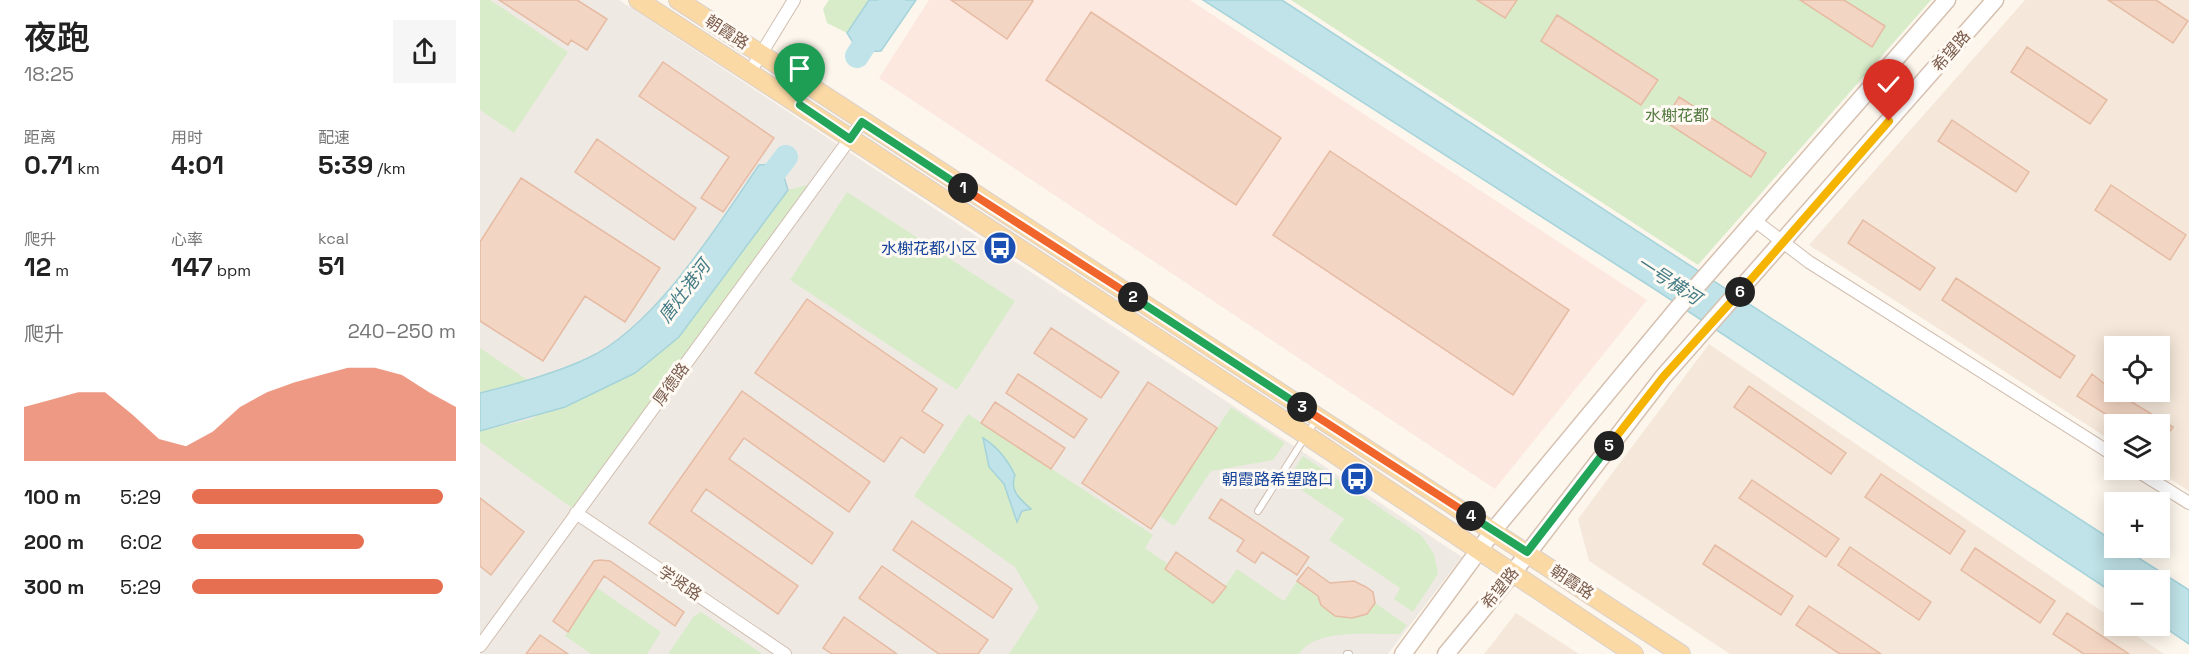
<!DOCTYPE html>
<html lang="zh">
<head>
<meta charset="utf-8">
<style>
  :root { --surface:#fff; --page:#f6f6f6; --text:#222; --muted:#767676; --accent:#e76f51 }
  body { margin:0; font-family:"Space Grotesk","Noto Sans SC",sans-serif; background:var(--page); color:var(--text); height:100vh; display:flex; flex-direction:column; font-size:22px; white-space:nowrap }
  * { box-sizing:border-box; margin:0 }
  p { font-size:20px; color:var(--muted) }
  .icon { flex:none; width:33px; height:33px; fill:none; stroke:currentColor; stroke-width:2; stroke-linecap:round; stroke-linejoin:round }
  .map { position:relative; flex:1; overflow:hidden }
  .sheet { display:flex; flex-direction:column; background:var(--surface); width:480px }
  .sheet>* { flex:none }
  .fabs { position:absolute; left:1624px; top:336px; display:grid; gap:12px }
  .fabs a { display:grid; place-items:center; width:66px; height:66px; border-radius:0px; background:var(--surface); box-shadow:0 3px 15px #0003; font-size:30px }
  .pin { position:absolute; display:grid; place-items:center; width:51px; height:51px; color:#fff; margin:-62px -26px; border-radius:50% 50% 50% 0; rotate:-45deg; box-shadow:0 0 6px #0007 }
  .pin .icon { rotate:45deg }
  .km { position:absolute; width:30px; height:30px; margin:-15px; border-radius:50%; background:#222; color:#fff; font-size:16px; line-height:30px; text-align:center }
  .round { display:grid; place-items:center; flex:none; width:63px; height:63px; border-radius:0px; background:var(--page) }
  .headline { display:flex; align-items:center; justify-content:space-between; height:102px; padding:0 24px }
  h1 { font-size:33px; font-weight:600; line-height:45px }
  .metrics { display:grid; grid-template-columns:repeat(3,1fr); gap:9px; height:102px; padding:6px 24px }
  .metrics div { display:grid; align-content:center }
  .metrics b { font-size:26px; font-weight:600 }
  .metrics small { font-size:16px; font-weight:400 }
  .metrics p { font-size:16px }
  .chart { height:168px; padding:12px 24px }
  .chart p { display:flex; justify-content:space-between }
  .chart svg { width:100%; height:108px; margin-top:6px; fill:var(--accent); opacity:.7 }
  ul { padding:0 24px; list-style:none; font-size:20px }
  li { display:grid; grid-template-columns:96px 72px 1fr; align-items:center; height:45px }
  li i { height:15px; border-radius:8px; background:var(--accent) }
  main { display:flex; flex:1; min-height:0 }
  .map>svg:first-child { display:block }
</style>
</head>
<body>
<main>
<section class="sheet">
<div class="headline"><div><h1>夜跑</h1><p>18:25</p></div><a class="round"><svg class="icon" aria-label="share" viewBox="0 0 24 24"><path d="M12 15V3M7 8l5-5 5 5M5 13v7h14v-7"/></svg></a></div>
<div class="metrics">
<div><p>距离</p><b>0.71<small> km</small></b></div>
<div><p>用时</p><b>4:01</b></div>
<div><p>配速</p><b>5:39<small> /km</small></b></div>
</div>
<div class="metrics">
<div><p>爬升</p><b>12<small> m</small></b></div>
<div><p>心率</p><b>147<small> bpm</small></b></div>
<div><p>kcal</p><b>51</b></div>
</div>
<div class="chart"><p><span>爬升</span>240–250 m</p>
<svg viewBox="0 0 160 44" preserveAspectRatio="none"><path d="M0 44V22L10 19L20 16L30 16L40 25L50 35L60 38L70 32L80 22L90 16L100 12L110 9L120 6L130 6L140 9L150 16L160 22V44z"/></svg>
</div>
<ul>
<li><b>100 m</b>5:29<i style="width:95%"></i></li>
<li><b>200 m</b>6:02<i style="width:65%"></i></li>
<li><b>300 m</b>5:29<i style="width:95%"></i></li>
</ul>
</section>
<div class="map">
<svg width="1709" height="654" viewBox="0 0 1709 654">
  <rect width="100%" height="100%" fill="#fdf6ec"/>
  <path fill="#f5e8da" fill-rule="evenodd" d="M1545,0H1709V491L1676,470H1680V424H1635V443L1329,245ZM1635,346H1680V392H1635Z
    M1229,344L1635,620V626H1642L1684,654H1250L1109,561L1098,519Z
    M1036,613L1099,654H1004Z"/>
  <path fill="#fde8e0" d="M449,0H710L1167,300L1015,489L399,78Z"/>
  <path fill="#efe9e4" d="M0,0H139L982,557L908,654H0Z"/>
  <path fill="#d8ecc9" d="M0,0H10L88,52L34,133L0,110Z
    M349,0H389L367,33L347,23L343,9Z
    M811,0H1451L1218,265Z
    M331,184L92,508L0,442V431L51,419L199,337L308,190Z
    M367,192L535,301L477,390L310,280Z
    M0,348L49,381L0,393Z
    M751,407L805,443L793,460L731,471L694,526L680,516Z
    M488,414L673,535L665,548L688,564L685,569L733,603L757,569L804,601L817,581L838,596L841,605L855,616L872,618L887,614L895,603L927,625L920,634C891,635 836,627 819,654H529L559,608L535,567L434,496Z
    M823,456L942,536L954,554L958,574L933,612L914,599L920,588L849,540L864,519L807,480Z
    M117,588L181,632L167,654H111L85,636Z
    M221,612L282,654H188L214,616Z"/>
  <path fill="#bfe3e8" stroke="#a5d3da" stroke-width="1.5" d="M389,0H436L401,51L379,52L367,33Z
    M723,0H802L1635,542V548H1643L1709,590V644L1680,624V580H1635V594L1176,290Z
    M300,164L308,190L199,337L155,373L85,407L0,431V393C37,384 74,374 108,358C175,327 238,225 279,165Z
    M503,438C518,447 527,459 535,475C529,491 540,499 551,509L542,511L537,522L524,484L509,467Z"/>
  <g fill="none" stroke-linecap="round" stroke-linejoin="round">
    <path stroke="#bfe3e8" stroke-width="24" d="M377,56L413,0
      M280,191L306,157"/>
  </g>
  <path fill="#f3d5c3" stroke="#e6bba3" stroke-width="1.5" d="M19,0H97L127,19L107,50L91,40L88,45Z
    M471,0H551L553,1L527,39Z
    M997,0H1037L1025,18Z
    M1320,0H1364L1405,26L1392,47Z
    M1628,0H1676L1708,21L1693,43Z
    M611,12L801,138L756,205L566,80Z
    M1077,15L1178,80L1161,105L1061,41Z
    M1547,47L1627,100L1610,124L1531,72Z
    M183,62L294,138L243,212L221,198L249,157L159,96Z
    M1199,97L1286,153L1271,177L1184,121Z
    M1472,120L1549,172L1536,192L1458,141Z
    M117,139L216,208L194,240L95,172Z
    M850,151L1089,310L1033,395L793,235Z
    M41,178L180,268L145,322L105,296L63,361L0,321V242Z
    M1631,185L1706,235L1690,260L1615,210Z
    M1383,220L1455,268L1440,290L1368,243Z
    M1476,278L1595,356L1580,378L1462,300Z
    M327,299L457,389L442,411L463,425L444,453L421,437L404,462L275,373Z
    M571,328L639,372L621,398L554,353Z
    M538,374L607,419L594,438L526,393Z
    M1612,374L1635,392L1693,427L1680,446V424H1641L1597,396Z
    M668,382L737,428L671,529L602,483Z
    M1269,386L1366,453L1351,474L1254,407Z
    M262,391L390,482L369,512L264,438L249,459L353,533L332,564L226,489L211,511L318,586L298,614L169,523Z
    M515,402L585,448L571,469L501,423Z
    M1401,474L1485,531L1470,554L1385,497Z
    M1272,480L1359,539L1346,557L1259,498Z
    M0,498L44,532L11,575L0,566Z
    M741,499L829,557L817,575L782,552L775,563L757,551L764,540L729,518Z
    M432,521L532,589L513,618L413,550Z
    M1235,545L1313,596L1301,615L1223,564Z
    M1370,547L1451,602L1439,620L1358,565Z
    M1495,548L1575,601L1560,623L1481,570Z
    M696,552L746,587L733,603L685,569Z
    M120,560L130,561L204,612L195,626L124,576L88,632L73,621L110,567L114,561Z
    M402,566L508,640L498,654H459L379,598Z
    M828,567L850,583L874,581L886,587L893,592L895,603L887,614L872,618L855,616L841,605L838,596L817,581Z
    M1329,606L1401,654H1360L1316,625Z
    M1587,613L1649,654H1604L1573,634Z
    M364,617L417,654H352L343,648Z
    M60,635L88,654H46Z"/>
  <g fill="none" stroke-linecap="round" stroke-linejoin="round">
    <g stroke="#d1beb0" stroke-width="8">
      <path id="lane" d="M778,511L836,420
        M867,654H869"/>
    </g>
    <g stroke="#d1beb0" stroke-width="14">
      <path id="street" d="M270,72L314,0
        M1274,220L1329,262L1635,456
        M1656,470L1709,503
        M96,513L305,654
        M0,646L382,122"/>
    </g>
    <g stroke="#d6c0b0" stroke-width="19">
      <path id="secondary" d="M923,654L1013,531L1197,309L1467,0
        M966,654L1032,574L1183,377L1515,0"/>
    </g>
    <g stroke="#dad1cd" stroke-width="20">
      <path id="primary" d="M158,0L826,435L1154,654
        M198,0L1201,654"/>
    </g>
    <use href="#lane" stroke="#fff" stroke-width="6"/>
    <use href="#street" stroke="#fff" stroke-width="12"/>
    <use href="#secondary" stroke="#fff" stroke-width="16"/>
    <use href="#primary" stroke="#fbd9a5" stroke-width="18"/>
  </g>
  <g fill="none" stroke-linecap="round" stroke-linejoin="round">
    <g stroke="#fff" stroke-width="12">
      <path id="split-1" d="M320,105L370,139L382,122L483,188"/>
    </g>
    <g stroke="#fff" stroke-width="12">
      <path id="split-2" d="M483,188L653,297"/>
    </g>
    <g stroke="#fff" stroke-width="12">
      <path id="split-3" d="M653,297L822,407"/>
    </g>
    <g stroke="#fff" stroke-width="12">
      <path id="split-4" d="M822,407L991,516"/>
    </g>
    <g stroke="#fff" stroke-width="12">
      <path id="split-5" d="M991,516L1047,552L1129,446"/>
    </g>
    <g stroke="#fff" stroke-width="12">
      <path id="split-6" d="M1129,446L1183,377L1260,292"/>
    </g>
    <g stroke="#fff" stroke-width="12">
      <path id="split-7" d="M1260,292L1409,121"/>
    </g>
    <use href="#split-1" stroke="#22a559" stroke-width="8"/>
    <use href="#split-2" stroke="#f0652b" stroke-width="8"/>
    <use href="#split-3" stroke="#22a559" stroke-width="8"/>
    <use href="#split-4" stroke="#f0652b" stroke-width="8"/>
    <use href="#split-5" stroke="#22a559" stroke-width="8"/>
    <use href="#split-6" stroke="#f5b400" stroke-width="8"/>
    <use href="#split-7" stroke="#f5b400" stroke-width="8"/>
  </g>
  <defs>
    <g id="bus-disc" transform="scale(1.725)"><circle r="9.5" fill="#1a4fb4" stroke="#fffaf3"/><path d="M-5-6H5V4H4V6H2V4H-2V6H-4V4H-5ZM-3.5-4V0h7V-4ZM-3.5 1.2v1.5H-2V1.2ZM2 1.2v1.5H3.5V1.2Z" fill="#fff"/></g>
  </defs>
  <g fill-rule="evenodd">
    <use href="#bus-disc" x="520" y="248"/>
    <use href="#bus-disc" x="877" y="479"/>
  </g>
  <g text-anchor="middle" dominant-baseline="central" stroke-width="6" stroke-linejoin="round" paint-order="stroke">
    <g font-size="16" fill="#7a5c4d" stroke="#fffaf3">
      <text transform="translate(247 32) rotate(33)">朝霞路</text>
      <text transform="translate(1471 51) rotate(-49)">希望路</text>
      <text transform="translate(191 384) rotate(-54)">厚德路</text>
      <text transform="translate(1092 582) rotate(33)">朝霞路</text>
      <text transform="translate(200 583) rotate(34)">学贤路</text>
      <text transform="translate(1020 588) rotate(-51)">希望路</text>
    </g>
    <g font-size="16" fill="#537a41" stroke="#fffaf3">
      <text x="1197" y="115">水榭花都</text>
    </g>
    <g font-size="16" fill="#164399" stroke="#fffaf3" text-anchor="end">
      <text x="497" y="248">水榭花都小区</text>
      <text x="854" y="479">朝霞路希望路口</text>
    </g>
    <g font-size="18" font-style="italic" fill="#437c86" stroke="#fffaf3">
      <text transform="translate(1189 280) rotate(33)">一号横河</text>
      <text transform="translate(204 291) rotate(-53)">唐灶港河</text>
    </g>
  </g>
</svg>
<div class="fabs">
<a><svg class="icon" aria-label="locate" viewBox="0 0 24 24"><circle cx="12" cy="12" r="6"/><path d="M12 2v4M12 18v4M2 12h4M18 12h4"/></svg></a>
<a><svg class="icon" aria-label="layers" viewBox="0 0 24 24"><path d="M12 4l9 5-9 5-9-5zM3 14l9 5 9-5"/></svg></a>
<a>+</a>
<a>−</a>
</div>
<div class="pin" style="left:320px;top:105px;background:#1e9e55"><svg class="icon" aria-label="arrive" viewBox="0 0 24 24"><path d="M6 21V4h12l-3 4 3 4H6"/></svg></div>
<div class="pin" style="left:1409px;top:121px;background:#d93025"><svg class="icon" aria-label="check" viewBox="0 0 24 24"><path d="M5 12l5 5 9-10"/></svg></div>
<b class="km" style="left:483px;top:188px">1</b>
<b class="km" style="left:653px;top:297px">2</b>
<b class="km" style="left:822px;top:407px">3</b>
<b class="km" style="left:991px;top:516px">4</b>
<b class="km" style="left:1129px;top:446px">5</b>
<b class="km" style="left:1260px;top:292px">6</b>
</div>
</main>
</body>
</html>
